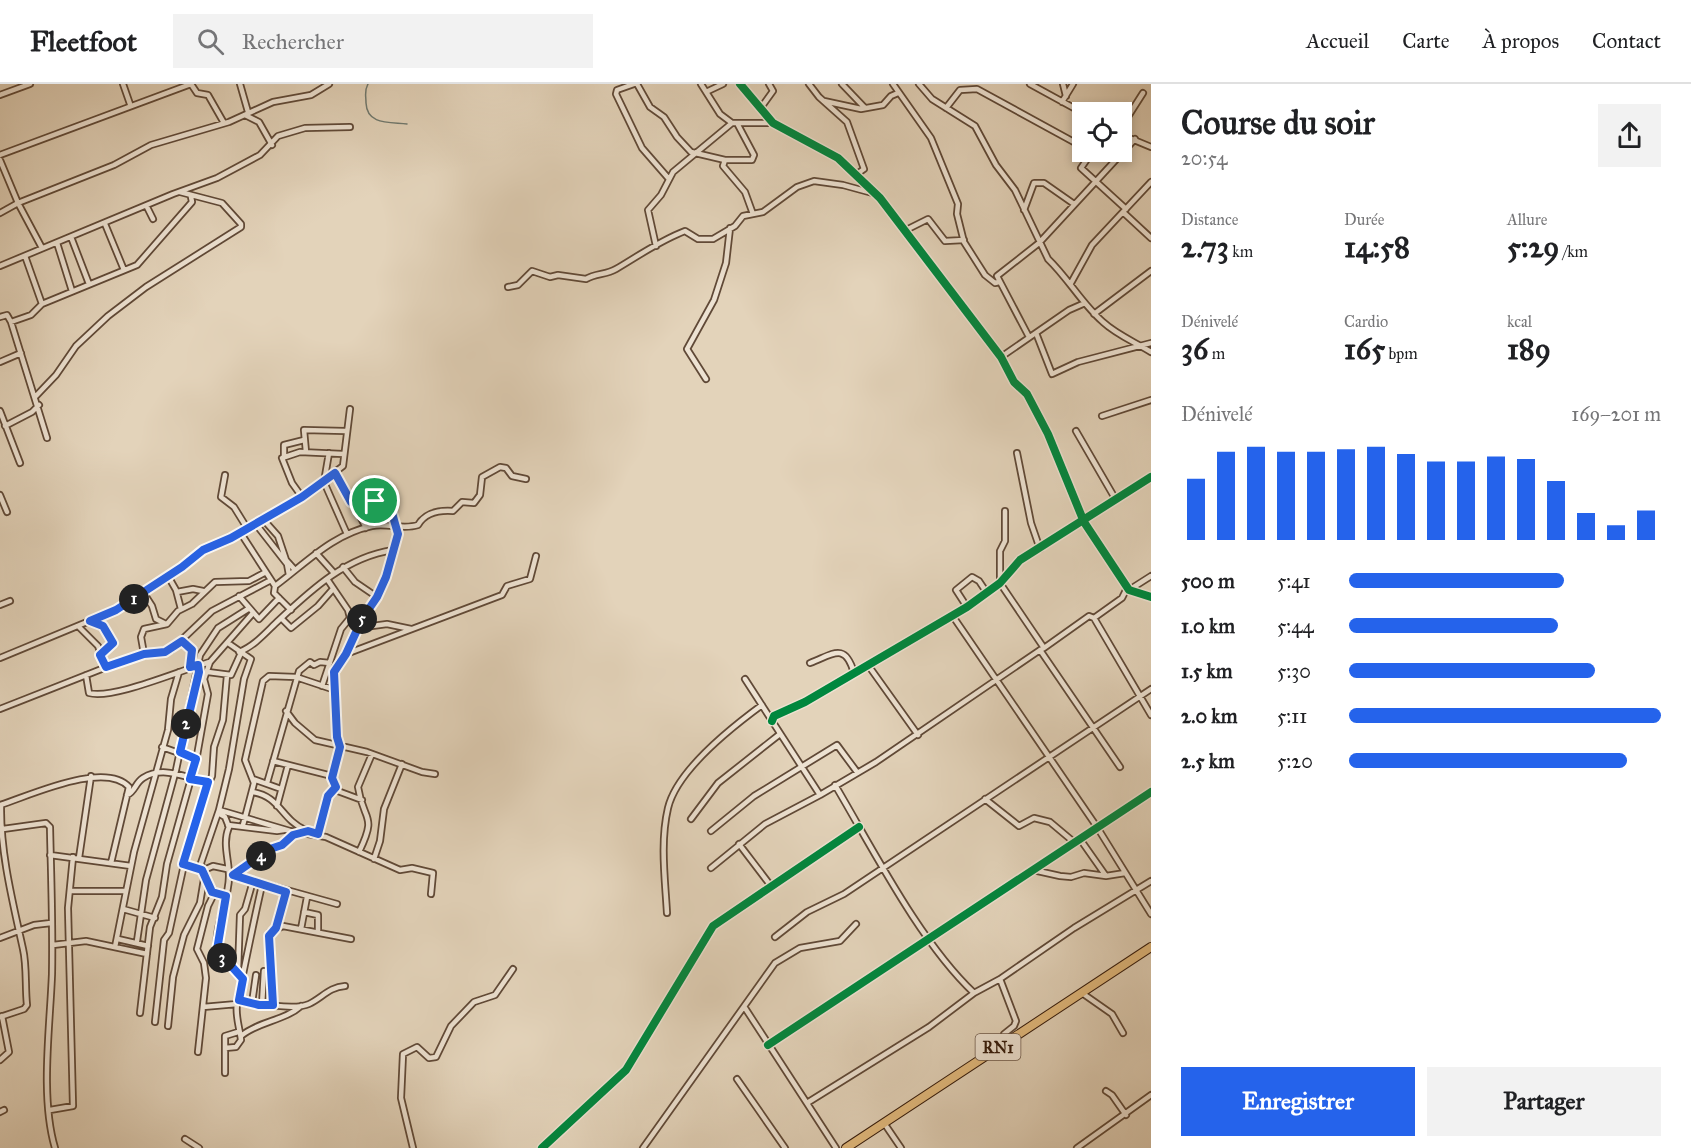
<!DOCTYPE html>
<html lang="fr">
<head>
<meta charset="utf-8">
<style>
  :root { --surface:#fff; --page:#f2f2f2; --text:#202124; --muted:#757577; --line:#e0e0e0; --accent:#2563eb }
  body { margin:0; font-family:"IM FELL Great Primer",serif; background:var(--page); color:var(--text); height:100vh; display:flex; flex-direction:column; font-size:22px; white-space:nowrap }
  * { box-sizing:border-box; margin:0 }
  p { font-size:20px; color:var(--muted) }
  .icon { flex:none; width:33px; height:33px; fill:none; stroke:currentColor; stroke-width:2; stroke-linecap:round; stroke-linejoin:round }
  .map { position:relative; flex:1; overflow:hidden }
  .details { display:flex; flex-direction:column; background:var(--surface); width:540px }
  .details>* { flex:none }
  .fabs { position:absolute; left:1072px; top:18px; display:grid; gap:12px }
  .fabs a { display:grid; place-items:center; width:60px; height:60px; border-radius:0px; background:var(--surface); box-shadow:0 3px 9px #0003; font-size:30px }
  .pin { position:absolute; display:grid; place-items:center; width:51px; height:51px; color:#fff; margin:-26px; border:3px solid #fff; border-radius:50%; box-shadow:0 2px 6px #0007 }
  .km { position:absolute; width:30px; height:30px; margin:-15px; border-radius:50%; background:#222; color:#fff; font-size:16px; line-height:30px; text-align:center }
  .round { display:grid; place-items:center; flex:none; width:63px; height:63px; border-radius:0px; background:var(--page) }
  .summary { display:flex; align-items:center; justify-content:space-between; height:102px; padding:0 30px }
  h1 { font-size:33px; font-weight:800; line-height:45px }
  .figures { display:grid; grid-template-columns:repeat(3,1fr); gap:9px; height:102px; padding:6px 30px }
  .figures div { display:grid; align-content:center }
  .figures b { font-size:30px; font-weight:800 }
  .figures small { font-size:16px; font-weight:400 }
  .figures p { font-size:16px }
  .chart { height:168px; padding:12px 30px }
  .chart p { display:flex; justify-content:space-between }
  .chart svg { width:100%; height:108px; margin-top:6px; stroke:var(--accent); stroke-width:6 }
  .primary-button { display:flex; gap:12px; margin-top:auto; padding:12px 30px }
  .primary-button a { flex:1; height:69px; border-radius:0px; background:var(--accent); color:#fff; font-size:24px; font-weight:800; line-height:69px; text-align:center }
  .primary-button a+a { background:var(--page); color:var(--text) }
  ul { padding:0 30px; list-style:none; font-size:20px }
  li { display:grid; grid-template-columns:96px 72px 1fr; align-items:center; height:45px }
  li i { height:15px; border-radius:8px; background:var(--accent) }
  header { display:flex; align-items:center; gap:36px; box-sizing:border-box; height:84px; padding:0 30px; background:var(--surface); border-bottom:2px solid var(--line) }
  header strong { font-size:28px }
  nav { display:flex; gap:33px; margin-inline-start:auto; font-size:21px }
  .search { width:420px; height:54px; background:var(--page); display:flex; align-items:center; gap:15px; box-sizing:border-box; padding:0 21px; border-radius:0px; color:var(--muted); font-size:22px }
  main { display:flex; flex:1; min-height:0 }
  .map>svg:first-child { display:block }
</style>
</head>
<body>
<header>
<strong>Fleetfoot</strong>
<div class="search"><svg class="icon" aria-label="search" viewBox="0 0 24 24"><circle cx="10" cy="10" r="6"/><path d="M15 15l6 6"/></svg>Rechercher</div>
<nav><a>Accueil</a><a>Carte</a><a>À propos</a><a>Contact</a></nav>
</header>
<main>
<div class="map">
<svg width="1151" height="1064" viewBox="0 0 1151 1064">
  <rect width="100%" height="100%" fill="#e3d3ba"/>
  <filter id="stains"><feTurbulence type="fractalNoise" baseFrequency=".00333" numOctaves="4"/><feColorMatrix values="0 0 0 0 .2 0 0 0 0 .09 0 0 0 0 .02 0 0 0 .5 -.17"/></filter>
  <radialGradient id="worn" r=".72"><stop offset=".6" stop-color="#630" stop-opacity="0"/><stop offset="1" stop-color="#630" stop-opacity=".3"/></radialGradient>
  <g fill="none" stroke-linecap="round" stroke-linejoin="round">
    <path stroke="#6f796f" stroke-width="1.5" d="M368,0C364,7 366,11 366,19C367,41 389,38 407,40"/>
    <g stroke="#604937" stroke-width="8">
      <path id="minor" d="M123,0L130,20
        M191,0L197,9L208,11L224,39
        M240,0L248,28
        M634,0L617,6L616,10L642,64L669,95
        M637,0L650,23L664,33L677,53L691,68L725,76H752L754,71L738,41
        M701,0L720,30L732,39H773
        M740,0L773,39L838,74L880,114L1001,273L1014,298L1027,310L1048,350L1084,438L1129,506L1151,513
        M809,0L819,13L847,38L864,85L857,90
        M842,0L865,24
        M893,0L931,54L958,120L957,130L964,158L985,191L995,199L999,198
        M919,0L932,15L975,42L996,81L1015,106L1048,175C1068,194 1082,220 1103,238C1117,251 1135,258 1151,268
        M1030,0L1083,29
        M1063,0L1066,12
        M706,8L723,0
        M0,11L30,0
        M824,17L861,25L883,21L891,12L898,9
        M1062,18L1073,0
        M946,24L960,6L977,5L1083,63
        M760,25L773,7L769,0
        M245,31L259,38L272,61
        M1122,42L1143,9
        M1122,51L1151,63
        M1092,68L1081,84L1126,125
        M0,71L191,0
        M0,76L18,119L42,164
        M725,76L723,82L745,108L753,130
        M147,123L153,135
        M1024,126L1034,99H1044L1074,120
        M0,129L18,119L114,81L151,61L229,38L273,18L311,11L329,0
        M1124,129L1151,154
        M105,140L124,186
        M906,146L928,135L945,157L964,156
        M71,153L89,200
        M57,159L72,207
        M656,162L648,126L661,111L673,88L732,39
        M25,172L42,220
        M0,182L173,110L217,94L260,71L278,52L305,44L350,43
        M1071,199L1092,161L1151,98
        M508,203L518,201L532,187L550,193L558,191L586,195C596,189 606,191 616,185C638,172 661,156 685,147L698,155H713L735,142L743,132L763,128L797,103L814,97L843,101L876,110
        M1094,230L1151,187
        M0,233L7,231L11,238L47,354
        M11,238L31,231L42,220L137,181L192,118L191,113
        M1036,249L1052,290L1078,278L1151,259
        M1029,253L997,192L1039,159L1135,55
        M1001,273L1069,226L1085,219
        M0,278L21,269
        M706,295L687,265L714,216L726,179L730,144
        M36,312L56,291L76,262L108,232L146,203L241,143V140L222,119L180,108
        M0,327L20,379
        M1102,332L1151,316
        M5,342L32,328L39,321
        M1076,347L1116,416
        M306,368L304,346L345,347
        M329,369L324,398L347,450
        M1017,369L1031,439L1040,465
        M284,373V361L304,356
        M225,391L221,413L234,423L247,444
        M0,411L7,428
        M302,413L292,399L282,374L300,368L343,370
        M353,418L366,444
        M1005,427V457L1000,467V499L1044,564L1040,566L1120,683
        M262,434L278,452L286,476L295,486
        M255,439L287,480L289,491
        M240,448L275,502L274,509L291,526
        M316,469L334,489
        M343,483L355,498L377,513
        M168,492L176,506L181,525
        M275,502C306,479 333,450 372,442C388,439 403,446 418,441C425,429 439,426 453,427L462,418L474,419L480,411L482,393L500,383L506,384L512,392L526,395
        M1129,506L1151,492
        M143,508L152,522L156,535L166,540
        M177,508L193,505L203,507
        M239,512L259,535L279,514
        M0,521L10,517
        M967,523L956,506L972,493L979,497L987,509
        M952,531L1097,743L1151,830
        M281,534L291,544L318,522L333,505
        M1094,534L1151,631
        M91,537L103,542L113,559L100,571
        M359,541L365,543L387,540L411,545
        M78,542L98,562L106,583
        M182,557L192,566L191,583
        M1044,564L1089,532L1094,534L1122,514L1127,504
        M239,568C255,562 267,547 279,536C313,504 347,473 393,466
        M144,570L141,553L144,545L167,540L178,527L192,520L215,498L249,497L266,488
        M346,570L502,511L507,502L530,495L536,472
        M0,574L116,526L182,483L203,466L231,454L302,413L343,382L350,325
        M810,579C832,571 845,557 854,589
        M868,581L918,651
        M208,588L231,591L241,569
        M86,591L89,609C113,616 183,585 210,578
        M745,595L820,711
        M322,602L341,545L350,534L348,526L327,495
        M0,625L127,575L171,566L212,527L271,496
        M286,627L295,639L315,656L367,668L422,688L435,690
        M772,637L774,632L805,618L967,523L1000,499L1020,476L1151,393
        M162,663L196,675
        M273,677L332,692
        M253,695L281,705
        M267,699L299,587L310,578L314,581L320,578L330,579
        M835,701C874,767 920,858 974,909
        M335,706L336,703L332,692L340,663L337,653L334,589L346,570L362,535L377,513L385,493L398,450L390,422L382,417L351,418L335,389
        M335,706L362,716
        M252,708C280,712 281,735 305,746
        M127,711C135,708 135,699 143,694C164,681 185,694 208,698
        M985,715L1019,742L1034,734L1050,738L1075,759
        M0,721C29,712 105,676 129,703L111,779
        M277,722L288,681
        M219,726L290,747L326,753L400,786L412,784L433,789L431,810
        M218,729L225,733L229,743C222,759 229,775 229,792C229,817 214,842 217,866L243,895
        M691,735L718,699L780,650
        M228,741L277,747L284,746
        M243,741L254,699L245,676L263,597L269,592L296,593L335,606
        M3,745L46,739L50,743C51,792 53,841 52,890C50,943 40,1013 55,1064
        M711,747L754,712L837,661L857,688
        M318,750L328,712L335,706
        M1080,755L1106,792L1125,789
        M739,760L771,802
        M359,768C378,729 363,738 358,703L372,670
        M50,771L131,782
        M79,774L91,692
        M374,775L380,757L384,725L402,680
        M183,780L204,786L213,782L227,785
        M711,784L765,740L820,711L876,678L1040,566
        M1033,786L1060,792L1071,793L1084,789L1106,792
        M229,790L337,820
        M233,791L300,748
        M70,807H125
        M123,825L155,834
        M304,828L318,831V848
        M667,829C665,794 660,758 668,724C677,686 732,643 762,621
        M276,844L286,808
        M301,845L307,813
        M775,853L807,828L844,810L1151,605
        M0,854L34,841L51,839
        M118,855L148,862
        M137,857L146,796L176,686L200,571L218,544L248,525
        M53,861L86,857L147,870
        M115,863L134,768L168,646L171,615L179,588
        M238,887L240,831L245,825L253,797
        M1000,895L1016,937L1014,942L1004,950L1005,958
        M1082,909L1112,930L1123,949
        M239,916C254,919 294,927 309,920C322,914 329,903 345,902
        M252,919L256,891
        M262,921L264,887
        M273,921L270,848L283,842L351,855
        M203,923L237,920
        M745,924L836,1064
        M140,929L150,843L162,813L167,780L196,677L208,610L204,595L210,578L253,529
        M0,933L24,925L27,921C25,903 27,882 23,865C13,819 0,768 1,721
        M155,938L164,856L169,849L185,776L206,705L212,692L214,663L223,636L227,591
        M168,942L173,893L184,851L200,819L204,795L201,779L219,726L229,685L244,595L251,575L228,559
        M241,952C259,937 284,937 301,922
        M768,961L1151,708
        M225,964L236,963L241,956C240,945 235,932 237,920C245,880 253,840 262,801
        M198,968L206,894L204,879L197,865L208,822L213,812L204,793
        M0,976L9,968L2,932
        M225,989V952L238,948
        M737,995L785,1064
        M1106,1007L1112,1011L1126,1031
        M807,1019L929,943L974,909L1000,895L1074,844L1151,797
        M50,1026L73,1022L68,824L73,773
        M0,1028L4,1026
        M884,1039L901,1064
        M185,1055L199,1064
        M413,1064L401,1014L403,970L417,963L429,974L436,973L451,942L474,918L495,911L513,885
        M542,1064L626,986L713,842L859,743
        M643,1064L775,879L800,864L840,857L856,840
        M1077,1064L1151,1011"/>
    </g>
    <g stroke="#351b0b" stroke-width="10">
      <path id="trunk" d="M846,1064L1151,863"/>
    </g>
    <use href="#minor" stroke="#ede2d2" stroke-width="4.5"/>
    <use href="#trunk" stroke="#e2ba7d" stroke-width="8"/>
    <g stroke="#ede2d2" stroke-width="11">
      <path id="cycleway" d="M740,0L773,39L838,74L880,114L1001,273L1014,298L1027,310L1048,350L1084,438L1129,506L1151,513
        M772,637L774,632L805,618L967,523L1000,499L1020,476L1151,393
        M768,961L1151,708
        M542,1064L626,986L713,842L859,743"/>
    </g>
    <use href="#cycleway" stroke="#00873e" stroke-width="8"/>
  </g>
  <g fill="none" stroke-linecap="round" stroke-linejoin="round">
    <g stroke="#fff" stroke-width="12">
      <path id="route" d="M335,389L351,418L382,417L390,422L398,450L386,493L377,513L362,535L346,570L334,588L337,653L340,663L332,694L336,703L328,712L318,750L308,747L293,751L282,761L270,765L233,791L286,808L276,844L269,852L273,921H259L239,916L243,895L217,866L226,812L212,808L202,786L183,780L208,698L190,695L196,675L180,668L199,588L198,581L190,583L192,566L182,557L165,568L144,570L106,583L100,571L113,559L103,542L90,537L116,526L182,483L203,466L231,454L302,413Z"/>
    </g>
    <use href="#route" stroke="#2563eb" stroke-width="8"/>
  </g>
  <g text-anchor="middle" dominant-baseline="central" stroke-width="4.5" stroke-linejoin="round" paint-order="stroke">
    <rect fill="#ede2d2" stroke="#6c5747" stroke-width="1.5" x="975.5" y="950" width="45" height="26" rx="4.5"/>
    <g font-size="16" font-weight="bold" fill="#351b0b">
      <text x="998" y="963">RN1</text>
    </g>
  </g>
  <rect width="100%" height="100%" filter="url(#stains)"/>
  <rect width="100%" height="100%" fill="url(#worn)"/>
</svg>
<div class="fabs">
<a><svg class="icon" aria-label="locate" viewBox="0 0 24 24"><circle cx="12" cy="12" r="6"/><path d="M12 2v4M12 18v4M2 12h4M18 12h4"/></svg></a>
</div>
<div class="pin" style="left:375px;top:417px;background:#1e9e55"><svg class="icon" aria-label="arrive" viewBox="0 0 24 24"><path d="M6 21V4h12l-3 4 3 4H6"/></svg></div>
<b class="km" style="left:134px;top:515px">1</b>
<b class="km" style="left:186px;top:640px">2</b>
<b class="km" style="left:222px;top:874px">3</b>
<b class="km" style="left:261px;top:772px">4</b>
<b class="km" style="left:362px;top:535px">5</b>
</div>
<section class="details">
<div class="summary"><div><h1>Course du soir</h1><p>20:54</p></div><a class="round"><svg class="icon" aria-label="share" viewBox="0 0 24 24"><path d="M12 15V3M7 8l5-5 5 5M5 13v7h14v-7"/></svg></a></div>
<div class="figures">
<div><p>Distance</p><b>2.73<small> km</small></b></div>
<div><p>Durée</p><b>14:58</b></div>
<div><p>Allure</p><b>5:29<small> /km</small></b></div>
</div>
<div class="figures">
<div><p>Dénivelé</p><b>36<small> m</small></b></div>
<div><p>Cardio</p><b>165<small> bpm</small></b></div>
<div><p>kcal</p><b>189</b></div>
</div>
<div class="chart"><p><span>Dénivelé</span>169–201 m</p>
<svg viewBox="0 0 160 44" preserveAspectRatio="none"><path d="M5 44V19M15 44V8M25 44V6M35 44V8M45 44V8M55 44V7M65 44V6M75 44V9M85 44V12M95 44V12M105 44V10M115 44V11M125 44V20M135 44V33M145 44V38M155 44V32"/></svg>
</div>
<ul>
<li><b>500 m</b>5:41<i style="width:69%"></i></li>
<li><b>1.0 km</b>5:44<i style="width:67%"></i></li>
<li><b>1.5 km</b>5:30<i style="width:79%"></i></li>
<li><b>2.0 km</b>5:11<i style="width:100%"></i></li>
<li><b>2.5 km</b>5:20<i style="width:89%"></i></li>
</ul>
<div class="primary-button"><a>Enregistrer</a><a>Partager</a></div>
</section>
</main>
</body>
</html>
